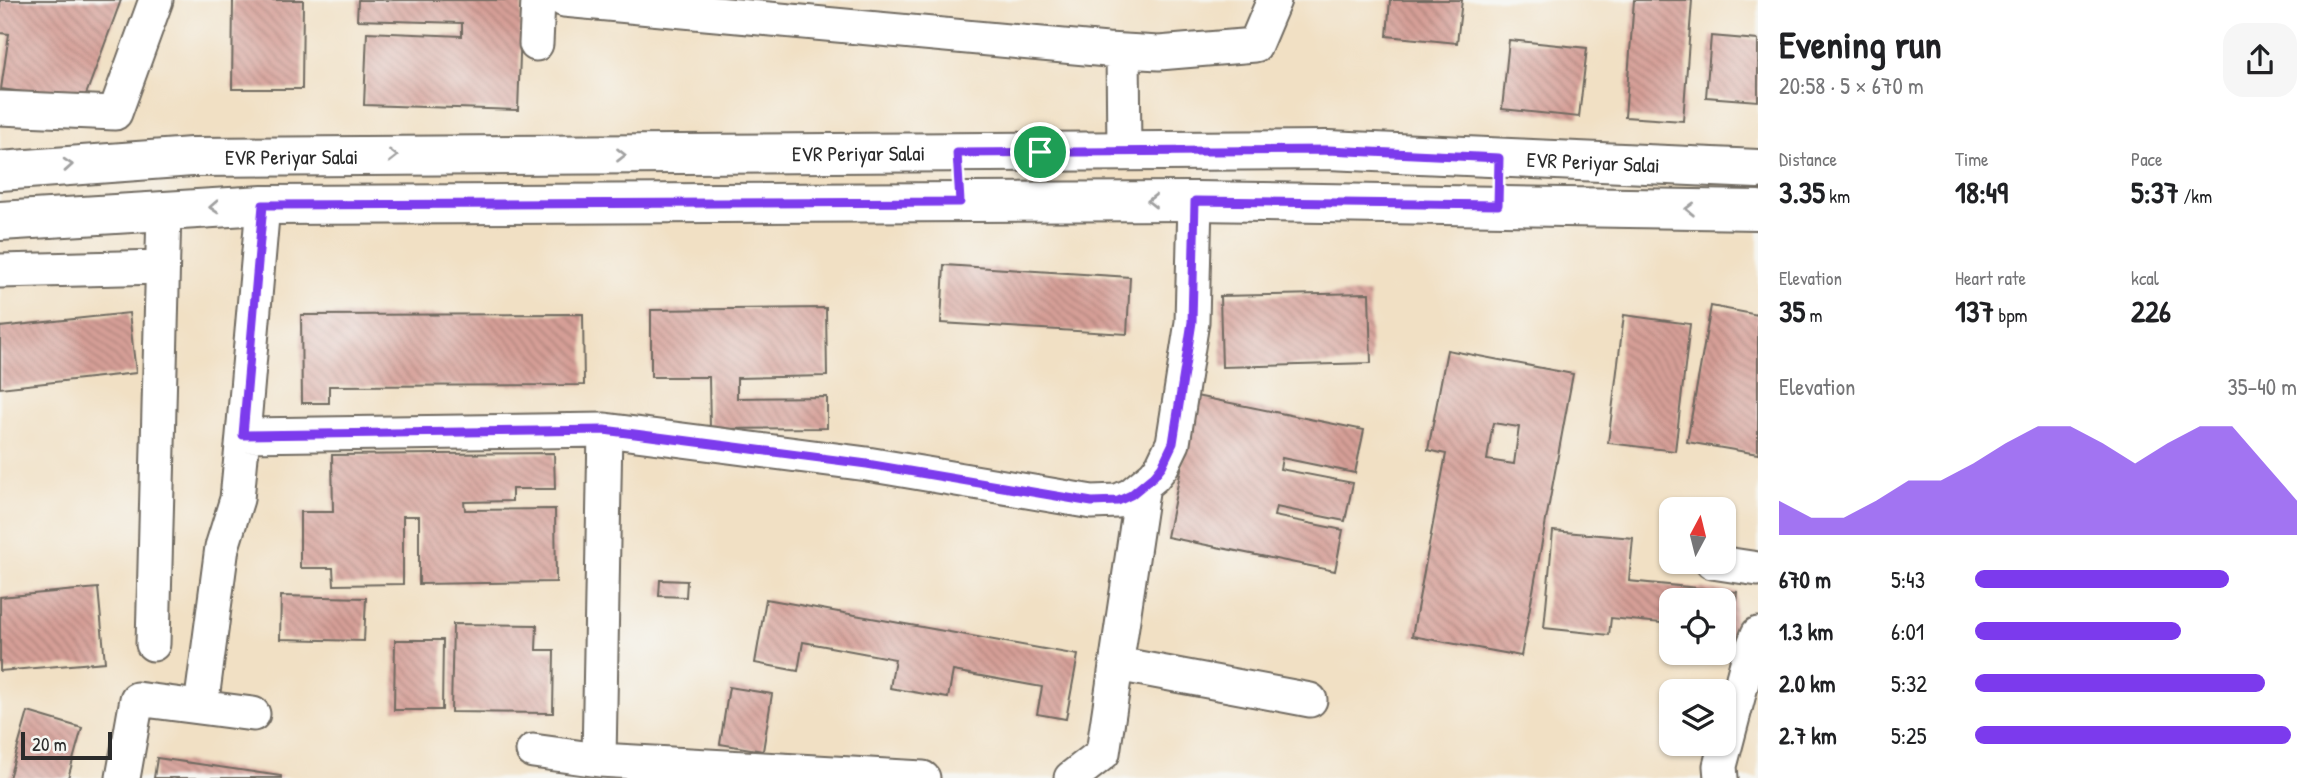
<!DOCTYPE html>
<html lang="en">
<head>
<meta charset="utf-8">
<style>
  :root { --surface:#fff; --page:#f6f6f6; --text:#202124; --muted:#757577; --accent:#7c3aed }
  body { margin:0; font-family:"Patrick Hand",sans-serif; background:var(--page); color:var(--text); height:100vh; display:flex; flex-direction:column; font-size:26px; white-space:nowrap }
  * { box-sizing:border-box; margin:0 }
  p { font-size:23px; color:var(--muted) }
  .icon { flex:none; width:38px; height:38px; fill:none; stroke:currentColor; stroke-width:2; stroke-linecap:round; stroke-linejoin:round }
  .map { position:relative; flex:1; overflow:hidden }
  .details { display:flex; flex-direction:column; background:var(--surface); width:560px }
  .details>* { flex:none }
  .needle { width:46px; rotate:7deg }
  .fabs { position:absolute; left:1659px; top:497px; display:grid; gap:14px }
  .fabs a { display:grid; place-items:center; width:77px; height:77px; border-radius:14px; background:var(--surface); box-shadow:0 2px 5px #0004; font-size:35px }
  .scale { position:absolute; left:21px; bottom:18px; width:91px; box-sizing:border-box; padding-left:7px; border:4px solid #2b2b2b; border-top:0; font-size:19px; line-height:24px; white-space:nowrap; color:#2b2b2b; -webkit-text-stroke:5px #f6f6f2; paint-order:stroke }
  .pin { position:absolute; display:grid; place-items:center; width:60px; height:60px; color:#fff; margin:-30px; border:4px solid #fff; border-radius:50%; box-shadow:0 2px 7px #0007 }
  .round { display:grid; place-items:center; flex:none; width:74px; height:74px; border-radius:21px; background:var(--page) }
  .head { display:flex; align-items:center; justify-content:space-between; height:119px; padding:0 21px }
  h1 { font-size:38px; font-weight:700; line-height:52px }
  .metrics { display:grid; grid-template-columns:repeat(3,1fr); gap:10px; height:119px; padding:7px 21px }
  .metrics div { display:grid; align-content:center }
  .metrics b { font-size:30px; font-weight:700 }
  .metrics small { font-size:19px; font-weight:400 }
  .metrics p { font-size:19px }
  .chart { height:196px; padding:14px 21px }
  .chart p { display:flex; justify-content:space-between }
  .chart svg { width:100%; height:126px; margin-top:7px; fill:var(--accent); opacity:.7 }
  ul { padding:0 21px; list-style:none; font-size:23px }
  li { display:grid; grid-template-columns:112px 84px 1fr; align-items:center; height:52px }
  li i { height:18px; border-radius:9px; background:var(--accent) }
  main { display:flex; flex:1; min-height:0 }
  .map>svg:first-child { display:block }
</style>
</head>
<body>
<main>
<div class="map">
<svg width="1758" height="778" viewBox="0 0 1758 778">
  <defs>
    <pattern id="building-back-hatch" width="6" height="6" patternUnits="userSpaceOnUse" patternTransform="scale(1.75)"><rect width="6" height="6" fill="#d69f97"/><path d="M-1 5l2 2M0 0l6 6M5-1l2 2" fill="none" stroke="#ae827b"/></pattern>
  </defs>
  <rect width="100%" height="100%" fill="#f6f6f2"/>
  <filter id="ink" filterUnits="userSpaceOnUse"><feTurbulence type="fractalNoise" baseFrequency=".0143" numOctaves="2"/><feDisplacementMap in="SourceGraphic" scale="14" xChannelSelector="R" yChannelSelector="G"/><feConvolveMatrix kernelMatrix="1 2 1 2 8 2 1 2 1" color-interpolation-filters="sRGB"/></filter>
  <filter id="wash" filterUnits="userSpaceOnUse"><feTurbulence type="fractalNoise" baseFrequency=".00686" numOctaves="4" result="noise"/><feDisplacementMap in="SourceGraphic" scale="28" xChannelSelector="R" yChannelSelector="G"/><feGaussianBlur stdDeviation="1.57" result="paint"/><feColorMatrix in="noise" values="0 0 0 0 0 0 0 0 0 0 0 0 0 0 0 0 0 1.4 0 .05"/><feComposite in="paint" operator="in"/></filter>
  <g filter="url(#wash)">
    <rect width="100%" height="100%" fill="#f1e0c4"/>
    <g id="blocks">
      <path fill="url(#building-back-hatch)" fill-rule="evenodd" d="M0,0H121L84,100L1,89L9,34L0,33Z
        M233,0H303L302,89H232Z
        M358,0H522L518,110L364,105L367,32L462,36V23L357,20Z
        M1390,0H1462L1457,43L1387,36Z
        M1634,0H1692L1683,121L1625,117Z
        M1711,36L1758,40V101L1706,97Z
        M1509,40L1587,48L1579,117L1502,109Z
        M944,265L1130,277L1127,334L941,323Z
        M1369,293L1371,363L1222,367L1220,296Z
        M1711,306L1758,315V454L1687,442Z
        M826,308L827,376L737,378V398L827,397V428L710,429L709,377H651V310Z
        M129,313L136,373L0,388V327Z
        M583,314L584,385L329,386V403H302L301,315Z
        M1624,315L1690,324L1675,451L1608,443Z
        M1447,350L1573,374L1521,656L1412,636L1446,454L1428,450ZM1493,423L1519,427L1514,464L1487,460Z
        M1196,396L1364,430L1355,473L1282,458L1280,469L1353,483L1345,521L1276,507L1274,516L1343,530L1335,571L1167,537Z
        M554,453L555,489H512V501L464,502L465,510L555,509L556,582L419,584V516H403V584L334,585L333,568H300V512H333L332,455Z
        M1553,531L1633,538L1629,581L1737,592L1732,646L1724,645V600H1671V624L1611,618L1609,635L1544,628Z
        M660,580L687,581L686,597L659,596Z
        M98,588L105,662L0,671V597Z
        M281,596L366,598L364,641L280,639Z
        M766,599L1078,655L1066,719L1037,714L1042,687L953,671L948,698L890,688L895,659L803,642L798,671L755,663Z
        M453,624L537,625L536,650H554L553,713L451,712Z
        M395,640H443L442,710H394Z
        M729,687L772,694L763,751L720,744Z
        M28,712L82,728L68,778H9Z
        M157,758L281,776V778H154Z"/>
    </g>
  </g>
  <g filter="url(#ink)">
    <use href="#blocks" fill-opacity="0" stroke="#706a61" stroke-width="2"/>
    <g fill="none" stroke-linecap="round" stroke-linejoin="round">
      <g stroke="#706a61" stroke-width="37">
        <path id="minor" d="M564,0L1107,50L1159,53L1255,45L1274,0
          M536,44L538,0
          M1123,51L1124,151
          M0,108L115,113L156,0
          M263,205L243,435L605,430L867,464L1092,502L1118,501L1131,495L1154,476L1162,466L1173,443L1192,322L1195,201
          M0,271L162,267
          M1712,562L1758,569
          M153,644L164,210
          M1117,664L1310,700
          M201,707L222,547L237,499L243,435
          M533,751L599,760L605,430
          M599,760L923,778
          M123,778L137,699L253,714
          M1071,778L1103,753L1143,485
          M1721,778L1720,766L1747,663L1758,634"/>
      </g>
      <g stroke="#706a61" stroke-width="42">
        <g id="major">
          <path id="s1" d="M0,171L192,157L1328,150L1758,169"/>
          <path d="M0,221L263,205L1195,201L1758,210"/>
        </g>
      </g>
      <use href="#minor" stroke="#fff" stroke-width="33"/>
      <use href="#major" stroke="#fff" stroke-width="38"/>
    </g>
    <defs><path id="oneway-chevron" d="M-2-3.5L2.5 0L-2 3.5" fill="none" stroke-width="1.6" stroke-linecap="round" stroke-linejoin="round" transform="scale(1.75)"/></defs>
    <g stroke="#a0a0a0">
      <use href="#oneway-chevron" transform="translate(621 155)"/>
      <use href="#oneway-chevron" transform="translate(393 156)"/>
      <use href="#oneway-chevron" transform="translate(68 165) rotate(-4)"/>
      <use href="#oneway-chevron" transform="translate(1152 201) rotate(180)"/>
      <use href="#oneway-chevron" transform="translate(214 207) rotate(177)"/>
      <use href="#oneway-chevron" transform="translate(1690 209) rotate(-179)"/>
    </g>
  </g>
  <g fill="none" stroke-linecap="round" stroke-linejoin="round" filter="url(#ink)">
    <g stroke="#fff" stroke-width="14">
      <path id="route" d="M1328,150L1499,158L1498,205L1195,201L1192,322L1173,443L1162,466L1154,476L1131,495L1118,501L1092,502L867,464L604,430L243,435L263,205L960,202L957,153Z"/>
    </g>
    <use href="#route" stroke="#7c3aed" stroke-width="9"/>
  </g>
  <g text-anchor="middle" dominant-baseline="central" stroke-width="5" stroke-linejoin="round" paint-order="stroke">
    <g font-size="21" fill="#2b2b2b" stroke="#f6f6f2">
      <text stroke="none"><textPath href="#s1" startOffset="859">EVR Periyar Salai</textPath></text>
      <text stroke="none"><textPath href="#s1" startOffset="292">EVR Periyar Salai</textPath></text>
      <text stroke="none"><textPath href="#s1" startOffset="1594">EVR Periyar Salai</textPath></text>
    </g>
  </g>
</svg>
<div class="fabs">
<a><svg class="needle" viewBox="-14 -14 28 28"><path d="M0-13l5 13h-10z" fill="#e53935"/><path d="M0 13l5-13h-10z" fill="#757577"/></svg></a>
<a><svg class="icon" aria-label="locate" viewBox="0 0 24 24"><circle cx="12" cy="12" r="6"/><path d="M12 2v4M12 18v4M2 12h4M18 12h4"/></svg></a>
<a><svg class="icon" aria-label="layers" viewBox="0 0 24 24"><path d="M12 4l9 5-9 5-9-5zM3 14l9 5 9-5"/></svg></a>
</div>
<div class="scale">20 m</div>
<div class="pin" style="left:1040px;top:152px;background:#1e9e55"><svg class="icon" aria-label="arrive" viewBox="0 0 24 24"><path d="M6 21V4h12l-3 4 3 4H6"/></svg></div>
</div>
<section class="details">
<div class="head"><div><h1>Evening run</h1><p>20:58 · 5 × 670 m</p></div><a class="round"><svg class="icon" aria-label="share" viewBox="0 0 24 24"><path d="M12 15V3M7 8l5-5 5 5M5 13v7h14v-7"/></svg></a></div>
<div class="metrics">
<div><p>Distance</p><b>3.35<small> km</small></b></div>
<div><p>Time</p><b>18:49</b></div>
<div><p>Pace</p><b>5:37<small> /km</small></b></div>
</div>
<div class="metrics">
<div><p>Elevation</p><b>35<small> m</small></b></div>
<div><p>Heart rate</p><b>137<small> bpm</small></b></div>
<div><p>kcal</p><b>226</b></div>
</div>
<div class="chart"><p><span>Elevation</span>35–40 m</p>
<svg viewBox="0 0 160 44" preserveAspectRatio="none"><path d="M0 44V32L10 38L20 38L30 32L40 25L50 25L60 19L70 12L80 6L90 6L100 12L110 19L120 12L130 6L140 6L150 19L160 32V44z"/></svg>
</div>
<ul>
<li><b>670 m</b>5:43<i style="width:79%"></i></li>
<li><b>1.3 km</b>6:01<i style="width:64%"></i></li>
<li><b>2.0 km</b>5:32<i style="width:90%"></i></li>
<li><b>2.7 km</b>5:25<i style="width:98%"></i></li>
</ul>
</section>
</main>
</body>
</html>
